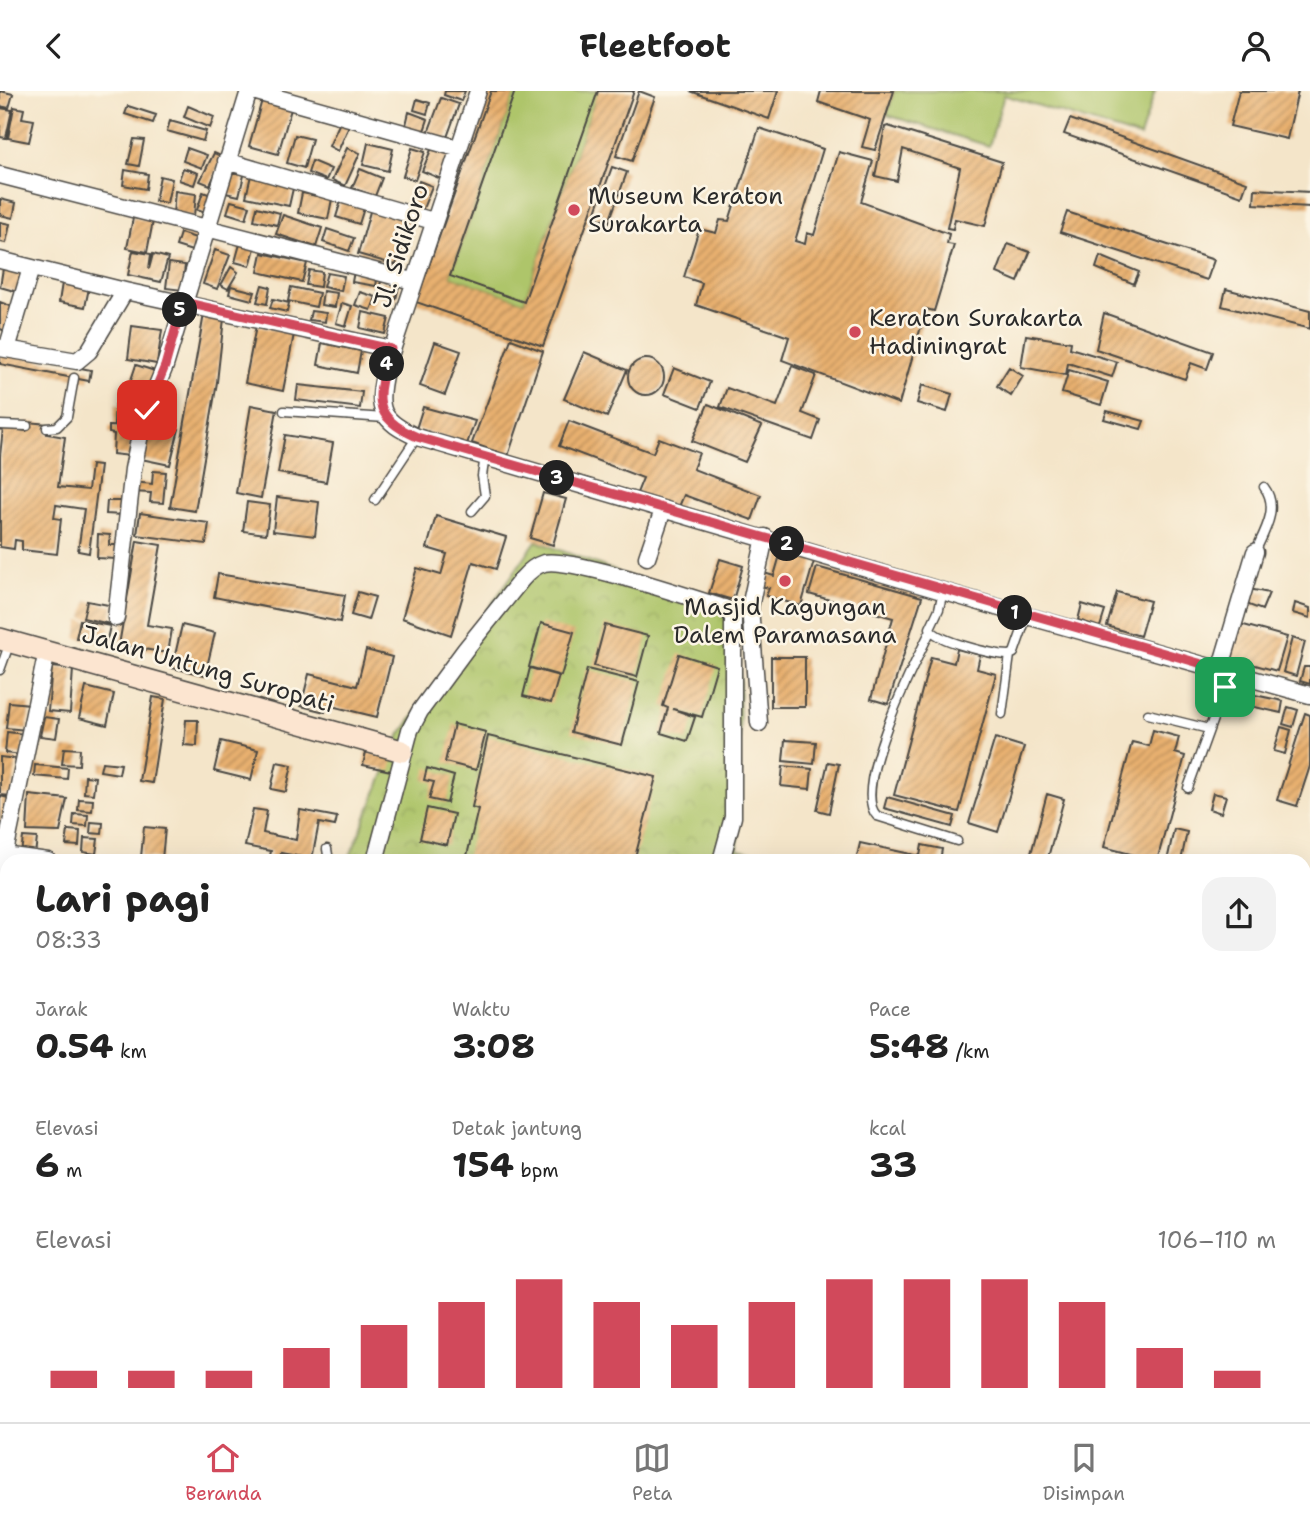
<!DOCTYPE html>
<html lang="id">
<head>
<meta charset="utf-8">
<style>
  :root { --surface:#fff; --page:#f2f2f2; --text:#222; --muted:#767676; --line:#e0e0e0; --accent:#d1495b }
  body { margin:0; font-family:"Shantell Sans",sans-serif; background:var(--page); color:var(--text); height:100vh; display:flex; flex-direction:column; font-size:26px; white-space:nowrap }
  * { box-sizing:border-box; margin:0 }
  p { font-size:23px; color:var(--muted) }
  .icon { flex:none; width:38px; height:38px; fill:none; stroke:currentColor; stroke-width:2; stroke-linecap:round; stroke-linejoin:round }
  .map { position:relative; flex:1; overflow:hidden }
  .sheet { position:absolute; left:0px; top:763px; width:1311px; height:569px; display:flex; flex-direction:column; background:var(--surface); border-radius:21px 21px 0 0; box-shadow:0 7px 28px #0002 }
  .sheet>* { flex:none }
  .pin { position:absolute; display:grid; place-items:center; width:60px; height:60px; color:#fff; margin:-30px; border-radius:14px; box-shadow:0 4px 10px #0006 }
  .km { position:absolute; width:35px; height:35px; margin:-18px; border-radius:50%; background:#222; color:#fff; font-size:19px; line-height:35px; text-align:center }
  .round { display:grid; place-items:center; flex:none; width:74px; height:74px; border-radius:21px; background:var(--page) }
  .overview { display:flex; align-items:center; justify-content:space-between; height:119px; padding:0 35px }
  h1 { font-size:38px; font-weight:700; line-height:52px }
  .figures { display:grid; grid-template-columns:repeat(3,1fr); gap:10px; height:119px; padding:7px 35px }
  .figures div { display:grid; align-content:center }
  .figures b { font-size:35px; font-weight:700 }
  .figures small { font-size:19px; font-weight:400 }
  .figures p { font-size:19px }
  .chart { height:196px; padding:14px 35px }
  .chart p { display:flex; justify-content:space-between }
  .chart svg { width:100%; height:126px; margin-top:7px; stroke:var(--accent); stroke-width:6 }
  header { display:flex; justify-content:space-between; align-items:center; height:91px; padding:0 35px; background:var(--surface); font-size:32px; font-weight:700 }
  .dock { display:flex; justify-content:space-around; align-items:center; height:98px; border-top:2px solid var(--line); background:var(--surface); font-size:19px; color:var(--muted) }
  .dock a { display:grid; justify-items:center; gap:4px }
  .dock .current { color:var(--accent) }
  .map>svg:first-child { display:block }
</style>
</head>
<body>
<header><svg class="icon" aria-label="back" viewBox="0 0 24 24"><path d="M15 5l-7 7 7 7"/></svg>Fleetfoot<svg class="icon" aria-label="person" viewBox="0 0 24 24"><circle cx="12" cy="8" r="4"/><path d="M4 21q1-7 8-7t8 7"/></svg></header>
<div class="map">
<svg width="1310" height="1331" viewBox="0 0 1310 1331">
  <defs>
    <pattern id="park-crowns" width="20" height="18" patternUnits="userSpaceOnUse" patternTransform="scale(1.75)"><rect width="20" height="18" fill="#aec56a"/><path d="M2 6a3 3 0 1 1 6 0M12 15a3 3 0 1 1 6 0" fill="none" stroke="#96a95c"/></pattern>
    <pattern id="building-hatch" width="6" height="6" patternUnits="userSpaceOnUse" patternTransform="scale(1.75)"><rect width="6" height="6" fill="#e8b06f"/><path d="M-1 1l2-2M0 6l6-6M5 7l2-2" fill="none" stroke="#bc8f5b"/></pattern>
  </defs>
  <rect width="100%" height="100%" fill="#fcf5e5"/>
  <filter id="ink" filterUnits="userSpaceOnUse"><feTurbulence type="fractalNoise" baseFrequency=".0143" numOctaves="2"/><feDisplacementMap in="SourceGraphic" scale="14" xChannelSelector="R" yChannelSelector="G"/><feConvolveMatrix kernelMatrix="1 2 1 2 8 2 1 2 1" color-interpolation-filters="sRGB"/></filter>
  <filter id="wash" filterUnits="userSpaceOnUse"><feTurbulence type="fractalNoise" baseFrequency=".00686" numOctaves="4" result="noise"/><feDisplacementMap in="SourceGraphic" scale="28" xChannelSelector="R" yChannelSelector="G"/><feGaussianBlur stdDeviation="1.57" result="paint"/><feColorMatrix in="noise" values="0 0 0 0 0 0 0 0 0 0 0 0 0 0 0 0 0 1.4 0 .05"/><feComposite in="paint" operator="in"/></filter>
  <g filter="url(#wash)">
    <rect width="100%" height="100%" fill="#f4e5c9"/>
    <path fill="#aec56a" stroke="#6c784a" stroke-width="2" d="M515,0H598L524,211L450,185Z
      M894,0H1155L1140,46L1004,4L989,55L887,24Z
      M751,1325H1103L1102,1331H770Z"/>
    <path fill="url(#park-crowns)" stroke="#6c784a" stroke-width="2" d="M536,450L733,525L740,594L738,759L788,770H348L399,646Z
      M334,1325H605L603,1331H355Z"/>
    <g id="blocks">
      <path fill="url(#building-hatch)" d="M0,0L13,3L9,17L0,15Z
        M445,0H465L461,10L444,4Z
        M491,0H515L450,185L524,211L598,0H634L543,255L416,211Z
        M639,0L655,6L632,70L616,65Z
        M690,0H778L769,28Z
        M821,0H894L875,59L862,56L870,29L818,11Z
        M1239,0H1298L1287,48L1230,35Z
        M441,7L459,13L446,49L428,42Z
        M417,8L430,12L427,23L414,19Z
        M262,9L291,18L278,63L249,55Z
        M128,15L156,24L153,32L125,23Z
        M188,15L214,26L210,37L184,26Z
        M14,16L24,18L22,27L34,29L29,51L8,47Z
        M0,17L12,19L6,47L0,46Z
        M409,21L428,28L423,43L405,38Z
        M1070,28L1247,91L1242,105L1064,43Z
        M341,29L350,33L338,60L329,55Z
        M170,30L206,40L203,50L167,40Z
        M888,35L1002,71L985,135L955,128L953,138L947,137L960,77L903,58L897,90L875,85L885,36Z
        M759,37L823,58L795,150L805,153L807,142L814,144L839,61L873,70L861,111L949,143L947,153L954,154L934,220L926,218L899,313L782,269L789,246L696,214L702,192L684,186L699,138L716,142L720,129L729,130Z
        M295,44L312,48L304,77L287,72Z
        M134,48L144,49L139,75L128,73Z
        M368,52L393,58L388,80L363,74Z
        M433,54L452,61L441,88L422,80Z
        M187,57L207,64L202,77L183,70Z
        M347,57L360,62L345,95L332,89Z
        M412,57L425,61L415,89L403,85Z
        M214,62L223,66L210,94L200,90Z
        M312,70L331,78L326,89L308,82Z
        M226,76L245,80L239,105L221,101Z
        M612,76L627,81L609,131L594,126Z
        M183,77L198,82L194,94L179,89Z
        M360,78L382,87L375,105L352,97Z
        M125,79L148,83L146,98L123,94Z
        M251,84L294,93L289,115L246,106Z
        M160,85L172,88L167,112L155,110Z
        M419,90L432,95L422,120L410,115Z
        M1255,98L1310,101V116L1254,113Z
        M175,100L196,103L194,125L173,123Z
        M203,101L214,105L208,123L197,119Z
        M302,102L332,108L328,128L298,122Z
        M0,108L16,112L13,127L0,124Z
        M231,110L250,115L246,128L227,122Z
        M341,110L364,117L359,133L336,126Z
        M257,116L280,122L277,134L254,129Z
        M371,117L409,127L396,174L358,163Z
        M1067,121L1214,169L1207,189L1060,141Z
        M283,124L322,137L316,156L276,143Z
        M133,127L153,130L147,161L127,157Z
        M0,131L10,133L6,152L0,151Z
        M327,138L354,147L349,160L323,151Z
        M180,142L196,147L192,160L176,155Z
        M240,153L255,157L250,175L235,171Z
        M1008,153L1030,161L1018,191L997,182Z
        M215,159L230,164L217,198L203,193Z
        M133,160L151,163L149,178L153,163L168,167L161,191L128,184Z
        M262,162L307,172L302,191L258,181Z
        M1100,165L1139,181L1134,193L1096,177Z
        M4,171L27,178L21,202L0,196Z
        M169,172L185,174L182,199L166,197Z
        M231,176L238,181L228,198L221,194Z
        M309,179L322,181L320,196L306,194Z
        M354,180L378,183L376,195L352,191Z
        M327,182L344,185L341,200L323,196Z
        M381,190L399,195L396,208L378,203Z
        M62,192L89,197L85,216L59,211Z
        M262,194L270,196L267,213L257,211Z
        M231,195L255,201L252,209L229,203Z
        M291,196L319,202L316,216L288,210Z
        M1226,198L1310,220V238L1222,215Z
        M323,200L337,202L335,216L321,214Z
        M360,201L376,206L371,219L355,214Z
        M273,208L289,212L287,221L270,217Z
        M0,211L13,216L6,240L0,238Z
        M342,212L352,215L346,235L336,232Z
        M311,220L326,222L325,231L309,229Z
        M363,221L389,227L385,243L360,237Z
        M1104,222L1213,261L1207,278L1191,272L1185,288L1096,258Z
        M204,223L224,227L217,291L195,420L170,416Z
        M132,235L162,239L157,273L128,268Z
        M256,235L294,243L283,300L245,292Z
        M1026,244L1071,251L1070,257L1117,271L1112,286L1068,272L1066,284L1021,276Z
        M511,248L543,260L508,365L472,352Z
        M435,251L461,260L445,304L420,295Z
        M322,252L361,260L357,282L318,274Z
        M0,261L91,279L89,290L0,273Z
        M584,261L627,279L607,326L564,308Z
        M628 286a18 18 0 1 1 36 0a18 18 0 1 1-36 0Z
        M136,274L155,280L148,300L129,295Z
        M792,275L816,284L802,322L820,329L813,349L720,316L727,297L777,315Z
        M1009,276L1023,285L1011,305L997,295Z
        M674,277L710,291L700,317L664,303Z
        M1069,279L1108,291L1101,314L1062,302Z
        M298,294L362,301L360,317L296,309Z
        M922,294L952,303L947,321L917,312Z
        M708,313L762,335L745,371L692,350Z
        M115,314L135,316L134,335L114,333Z
        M251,314L277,319L261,407L236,402Z
        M423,316L475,330L467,353L416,338Z
        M1107,320L1144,330L1141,338L1104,328Z
        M569,330L653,362L659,347L699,362L693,378L761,404L752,429L684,404L678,418L637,402L643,387L559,355Z
        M27,331L48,333L47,343L65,346L58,396L88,399L91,374L100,375L89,462L78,460L84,418L56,414L54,427L61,428L57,463L22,459V450L15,449L14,458L0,456V365L3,337L26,340Z
        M148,332L179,338L170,374L141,368Z
        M109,335L132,336L130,365L113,363L114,343L109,342Z
        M285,344L333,352L326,391L278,382Z
        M153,380L166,381L163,412L150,411L151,402L132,401L133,391L152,393Z
        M543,402L566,408L553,454L530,447Z
        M277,406L319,411L315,445L273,440Z
        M107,410H123L122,424L106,423Z
        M247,411L270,414L266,443L243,440Z
        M140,422L209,432L206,453L137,444Z
        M436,425L506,446L496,478L473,471L451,544L402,527L417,477L441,484L447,463L427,457Z
        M98,443L110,444L109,454H118L117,468L97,467Z
        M137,450L161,454L147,534L172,538L168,562L119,554Z
        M782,457L815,467L801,515L766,505L769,497L761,495L764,482L774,485Z
        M720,468L743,475L733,509L709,502Z
        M817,476L922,506L888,613L871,608L893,527L809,503Z
        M218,483L345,504L340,531L214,506Z
        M1249,498L1269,502L1262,519L1241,511Z
        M358,501L375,506L368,529L351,524Z
        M1117,501L1150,510L1140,545L1107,535Z
        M87,510L114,515L110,533L83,527Z
        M1295,512L1310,517V527L1293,522Z
        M1082,513L1105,520L1100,536L1078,529Z
        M80,529L110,535L106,553L76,547Z
        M541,532L574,541L561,585L529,576Z
        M1240,533L1287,546L1277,580L1230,567Z
        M182,534L215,542L205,584L172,577Z
        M605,534L648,545L637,586L594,575Z
        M1292,547L1305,551L1296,585L1283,581Z
        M957,558L980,564L977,578L996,583L959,721L894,704L931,566L954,572Z
        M366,559L392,566L377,626L327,614L325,621L301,615L309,583L357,595Z
        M679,563L717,575L702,626L673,618L695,626L687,650L661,642L668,617L663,615Z
        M771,566H805V616H771Z
        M52,576L73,578L70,622L48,620Z
        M1304,576H1310V593L1300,590Z
        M530,577L559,585L551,612L523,605Z
        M587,578L639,591L622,654L571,641Z
        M86,596L114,603L107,634L79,627Z
        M1236,600L1283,610L1281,622L1233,611Z
        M153,606L165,608L152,692L139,690Z
        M9,611L30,613L27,639L6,637Z
        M1288,616L1298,619L1293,636L1283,633Z
        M1305,622L1310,624V675L1297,715L1277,709Z
        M44,626L59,628L56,647L40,645Z
        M186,629H198L197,655L184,654Z
        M454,633L486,641L476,679L445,671Z
        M1281,636L1291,639L1285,663L1274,660Z
        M1153,639L1179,646L1175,662L1185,665L1157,770L1104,756L1132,651L1149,655Z
        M7,641L24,643L22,664L5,662Z
        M488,645L656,686L634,770L466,769L478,718L472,716Z
        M995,647L1024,656L998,741L969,732Z
        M785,649L816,651L814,673L783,670Z
        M221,650L258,659L251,689L214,680Z
        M64,657L80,658L79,674L62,673Z
        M366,661L394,667L391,680L363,674Z
        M0,666L17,668L12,705L0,704Z
        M102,671L121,673L119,683L100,680Z
        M277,671L292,674L286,701L271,698Z
        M828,671L839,673L829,722L817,719Z
        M35,674L68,677L67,688L34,685Z
        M783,675L812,678L810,698L781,695Z
        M427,677L454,685L447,712L429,708L434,691L424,689Z
        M85,685L95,686L93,703L84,702Z
        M1213,702L1226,705L1221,722L1209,718Z
        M1047,703L1064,708L1047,770H1029Z
        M29,704L67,708L60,741L27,740Z
        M0,705L13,708L8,735L0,733Z
        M887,706L955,725L952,736L884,717Z
        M79,708L93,709L92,720L78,719Z
        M427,717L454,723L447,754L420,748Z
        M253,718L267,720L263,742L296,749L300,719L337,726L335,735L319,732L312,768L281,762L279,770H269L271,760L245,755Z
        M74,723L88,724L87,735L73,734Z
        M91,731L103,732L102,743L90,742Z
        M144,736L165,738L162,768L141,766Z
        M1174,738L1187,741L1181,770H1167Z
        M68,739L80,740L79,755L66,754Z
        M23,746L37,747L35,764L21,763Z
        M84,747L98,748L96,763L83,761Z
        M860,752L920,765L922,754L942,758L940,770H856Z
        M1304,833L1310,834V865L1304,864Z
        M0,838H7V859L0,858Z
        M0,875L7,876L1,910H0Z
        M0,998L7,1000V1024L0,1022Z
        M0,1156L7,1157L2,1206H0Z
        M6,1278L7,1325H28L27,1331H0V1299Z
        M638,1325H677L675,1331H636Z
        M811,1325H851L849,1331H809Z
        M928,1325H956L955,1331H926Z
        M1062,1325H1087L1086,1331H1061Z"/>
    </g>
  </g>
  <g filter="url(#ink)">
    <use href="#blocks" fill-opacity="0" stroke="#494743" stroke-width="2"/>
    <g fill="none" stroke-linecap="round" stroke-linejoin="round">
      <g stroke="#494743" stroke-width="11">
        <path id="lane" d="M284,320L385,327
          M0,334L27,335
          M47,337L57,336L67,326L74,287
          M375,409L417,346
          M472,420L485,405L482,385L485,365
          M1255,461C1264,441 1280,417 1264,396
          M943,500L939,518L930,537C934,550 995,564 1010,564L1014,562L1027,525
          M930,541C915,571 850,699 877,725L957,750
          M0,579L9,554
          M1002,623L1010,564
          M1148,623L1209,638
          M1188,697L1230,581
          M327,758L329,770
          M894,1325L916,1331
          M369,1331L371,1325
          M924,1331L925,1325
          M958,1331L959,1325"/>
      </g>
      <g stroke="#494743" stroke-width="19">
        <path id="street" d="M253,0L457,57
          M478,0L385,280C376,319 381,330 417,346L1027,525L1310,604
          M226,70L433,130
          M0,84L413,190
          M0,169L125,200L391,258
          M0,257L77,270L89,260L125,200
          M7,258L31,177
          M647,466L663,419
          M116,527L133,378L143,329L165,275L249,0
          M1220,579L1255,461
          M759,632L750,516L765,446
          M4,764L48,770
          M375,770L410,639L420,620L465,559L522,488C528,481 534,475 544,472C571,466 692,507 724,517L733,525V726L721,770
          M0,785L47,560
          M0,872L7,873
          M1304,884L1310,885
          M0,957L7,958
          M1304,1074L1310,1076
          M0,1084L7,1085
          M1304,1185L1310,1157
          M0,1242L7,1244
          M1304,1300L1310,1301
          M300,1325L319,1331
          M732,1325L754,1331
          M614,1331L617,1325
          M1107,1331L1109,1325
          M1265,1331L1267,1325"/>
      </g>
      <g stroke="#494743" stroke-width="24">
        <path id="secondary" d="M0,548L402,660"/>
      </g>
      <path stroke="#494743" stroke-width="2.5" stroke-dasharray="2 5" stroke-linecap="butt" d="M769,1328L781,1331"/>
      <use href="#lane" stroke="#fff" stroke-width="8"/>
      <use href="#street" stroke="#fff" stroke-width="16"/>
      <use href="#secondary" stroke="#fce5d0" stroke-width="21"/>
    </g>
  </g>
  <g fill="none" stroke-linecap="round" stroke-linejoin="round" filter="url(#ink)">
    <g stroke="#fff" stroke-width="14">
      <path id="route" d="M147,319L165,275L183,211L391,258C377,303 368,325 417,346L1230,581L1225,596"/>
    </g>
    <use href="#route" stroke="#d1495b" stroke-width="9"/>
  </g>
  <g fill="#d1495b" stroke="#fcf5e5" stroke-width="2.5">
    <circle cx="574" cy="119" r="7"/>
    <circle cx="855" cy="241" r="7"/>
    <circle cx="785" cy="490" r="7"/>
  </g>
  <g text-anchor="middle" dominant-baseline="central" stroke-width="5" stroke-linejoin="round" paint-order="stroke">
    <g font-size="24" fill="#2b2b2b" stroke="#fcf5e5" text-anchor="start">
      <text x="588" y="105">Museum Keraton<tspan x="588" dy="28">Surakarta</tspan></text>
      <text x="869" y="227">Keraton Surakarta<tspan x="869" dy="28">Hadiningrat</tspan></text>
      <text x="785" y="516" text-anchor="middle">Masjid Kagungan<tspan x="785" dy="28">Dalem Paramasana</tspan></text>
    </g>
    <g font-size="24" fill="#2b2b2b" stroke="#fcf5e5">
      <text transform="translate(401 155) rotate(-72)">Jl. Sidikoro</text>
      <text transform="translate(208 578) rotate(16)">Jalan Untung Suropati</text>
    </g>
  </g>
</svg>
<div class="pin" style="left:1225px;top:596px;background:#1e9e55"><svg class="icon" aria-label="arrive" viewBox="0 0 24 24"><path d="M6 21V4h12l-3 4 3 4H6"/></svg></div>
<div class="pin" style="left:147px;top:319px;background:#d93025"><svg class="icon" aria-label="check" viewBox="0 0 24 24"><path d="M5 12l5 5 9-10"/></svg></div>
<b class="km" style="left:1015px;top:522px">1</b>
<b class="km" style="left:787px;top:453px">2</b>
<b class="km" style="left:557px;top:387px">3</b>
<b class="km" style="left:387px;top:273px">4</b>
<b class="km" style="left:180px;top:219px">5</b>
<section class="sheet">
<div class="overview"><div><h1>Lari pagi</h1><p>08:33</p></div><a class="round"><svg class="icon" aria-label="share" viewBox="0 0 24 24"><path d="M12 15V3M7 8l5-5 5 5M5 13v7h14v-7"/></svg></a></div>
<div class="figures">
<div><p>Jarak</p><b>0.54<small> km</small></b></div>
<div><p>Waktu</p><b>3:08</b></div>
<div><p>Pace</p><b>5:48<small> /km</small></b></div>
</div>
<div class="figures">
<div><p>Elevasi</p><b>6<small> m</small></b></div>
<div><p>Detak jantung</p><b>154<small> bpm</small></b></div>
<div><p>kcal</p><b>33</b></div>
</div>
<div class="chart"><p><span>Elevasi</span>106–110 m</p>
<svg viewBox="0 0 160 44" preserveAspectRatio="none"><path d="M5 44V38M15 44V38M25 44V38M35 44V30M45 44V22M55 44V14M65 44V6M75 44V14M85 44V22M95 44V14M105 44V6M115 44V6M125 44V6M135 44V14M145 44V30M155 44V38"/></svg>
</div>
</section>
</div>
<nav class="dock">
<a class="current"><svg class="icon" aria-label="home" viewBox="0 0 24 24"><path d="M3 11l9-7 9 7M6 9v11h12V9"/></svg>Beranda</a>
<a><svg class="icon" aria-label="map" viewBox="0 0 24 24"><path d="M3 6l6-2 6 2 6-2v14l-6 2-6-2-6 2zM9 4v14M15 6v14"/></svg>Peta</a>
<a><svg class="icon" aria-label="saved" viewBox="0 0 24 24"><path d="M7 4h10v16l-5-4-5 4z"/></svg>Disimpan</a>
</nav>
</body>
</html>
